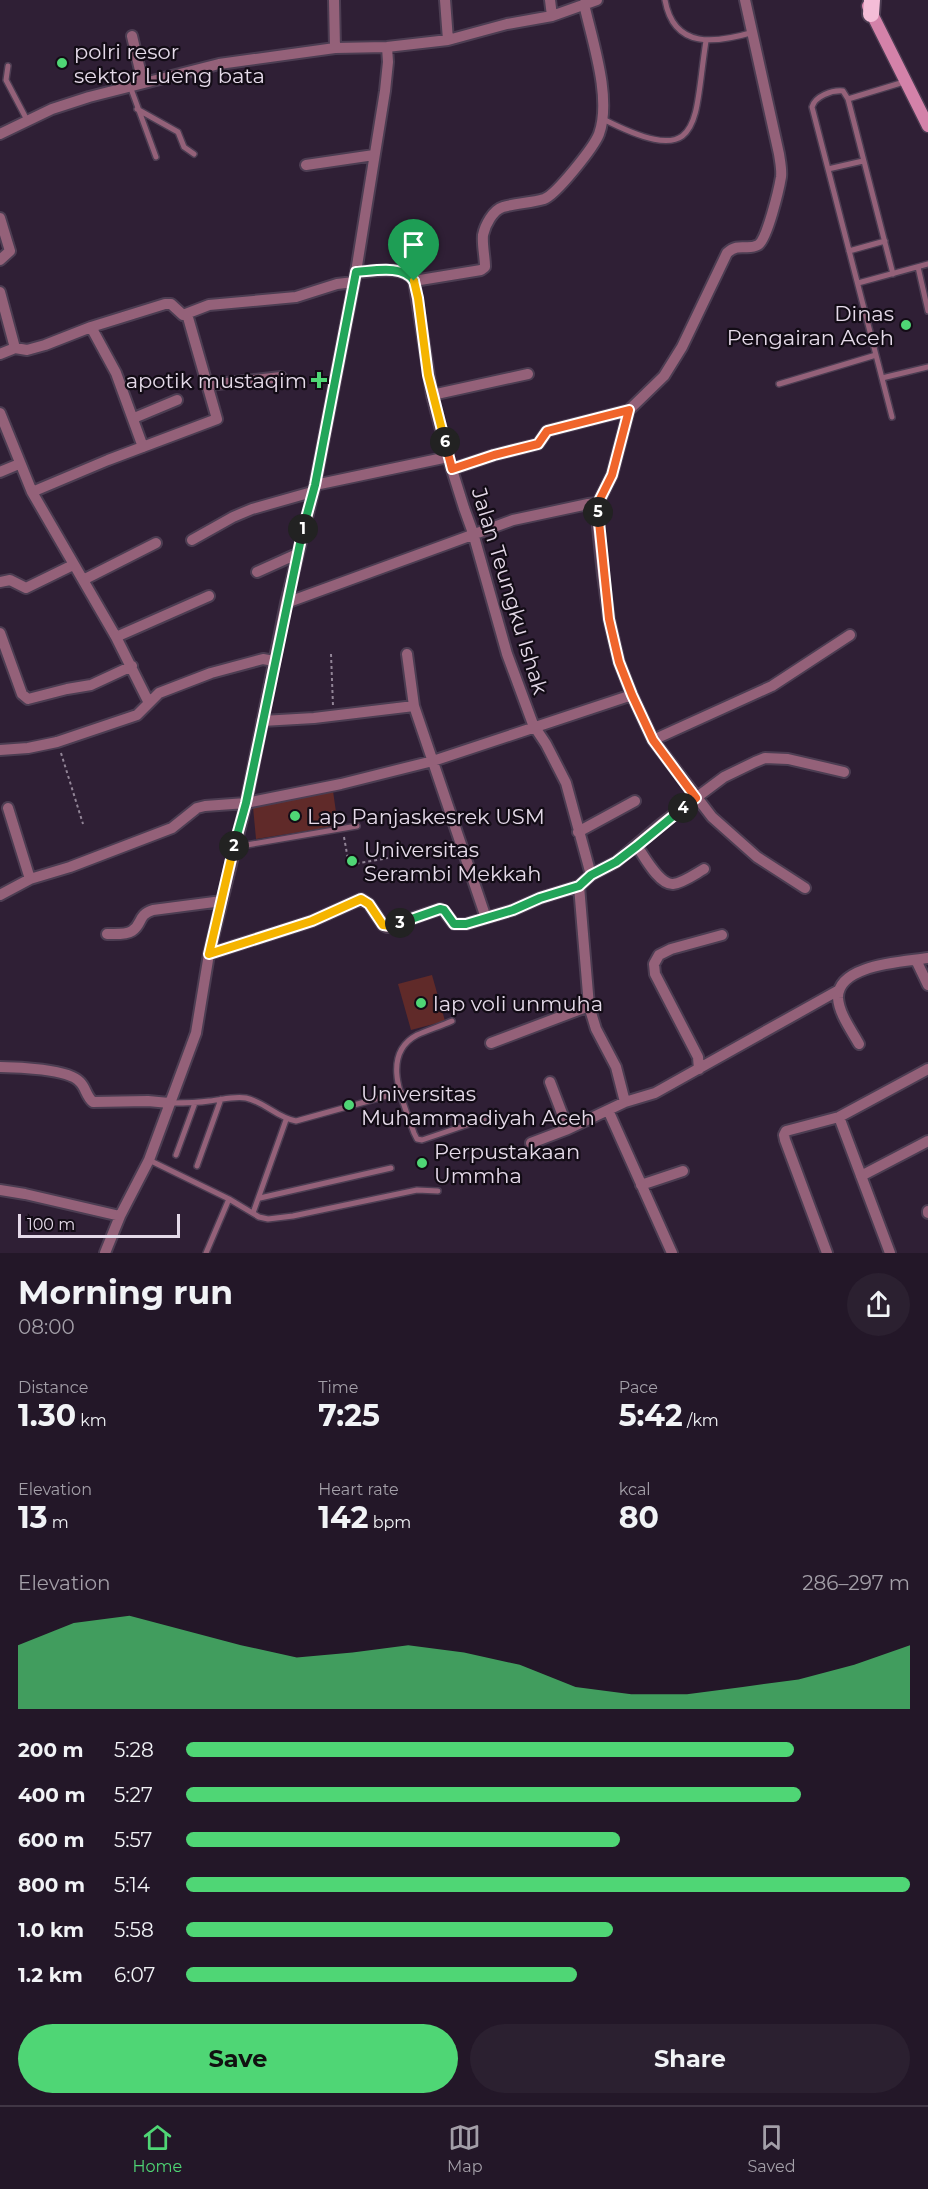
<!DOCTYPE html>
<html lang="en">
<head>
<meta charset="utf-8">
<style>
  :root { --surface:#231728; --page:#2b2030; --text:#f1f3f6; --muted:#a39fa8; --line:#403645; --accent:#4fd675 }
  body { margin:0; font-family:Montserrat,sans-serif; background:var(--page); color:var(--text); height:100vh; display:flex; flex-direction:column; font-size:22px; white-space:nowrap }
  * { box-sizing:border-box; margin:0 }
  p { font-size:20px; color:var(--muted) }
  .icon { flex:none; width:33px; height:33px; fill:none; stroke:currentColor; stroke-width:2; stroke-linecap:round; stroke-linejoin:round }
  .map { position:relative; height:1253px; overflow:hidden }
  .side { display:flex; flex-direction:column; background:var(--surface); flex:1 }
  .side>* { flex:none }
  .scale { position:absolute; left:18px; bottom:15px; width:162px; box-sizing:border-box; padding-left:6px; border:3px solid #e5dae9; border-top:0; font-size:16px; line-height:21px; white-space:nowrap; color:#e5dae9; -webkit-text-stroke:4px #130c16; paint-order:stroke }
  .pin { position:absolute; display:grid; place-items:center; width:51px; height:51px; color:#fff; margin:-62px -26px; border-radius:50% 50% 50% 0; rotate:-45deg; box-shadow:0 0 6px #0007 }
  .pin .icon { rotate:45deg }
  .km { position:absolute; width:30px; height:30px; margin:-15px; border-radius:50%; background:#222; color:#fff; font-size:16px; line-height:30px; text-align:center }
  .round { display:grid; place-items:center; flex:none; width:63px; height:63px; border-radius:32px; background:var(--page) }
  .summary { display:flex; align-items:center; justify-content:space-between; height:102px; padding:0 18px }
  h1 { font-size:33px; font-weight:700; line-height:45px }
  .figures { display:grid; grid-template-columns:repeat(3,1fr); gap:9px; height:102px; padding:6px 18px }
  .figures div { display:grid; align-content:center }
  .figures b { font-size:30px; font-weight:700 }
  .figures small { font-size:16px; font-weight:400 }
  .figures p { font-size:16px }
  .chart { height:168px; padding:12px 18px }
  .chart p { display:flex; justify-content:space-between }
  .chart svg { width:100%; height:108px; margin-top:6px; fill:var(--accent); opacity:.7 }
  .button { display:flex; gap:12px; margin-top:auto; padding:12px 18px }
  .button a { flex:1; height:69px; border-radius:36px; background:var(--accent); color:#111; font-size:24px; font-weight:700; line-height:69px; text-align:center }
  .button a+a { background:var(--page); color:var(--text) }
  ul { padding:0 18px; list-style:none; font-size:20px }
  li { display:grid; grid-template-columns:96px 72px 1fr; align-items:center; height:45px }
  li i { height:15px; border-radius:8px; background:var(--accent) }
  .dock { display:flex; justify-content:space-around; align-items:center; height:84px; border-top:2px solid var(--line); background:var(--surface); font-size:16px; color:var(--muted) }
  .dock a { display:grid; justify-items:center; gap:3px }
  .dock .selected { color:var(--accent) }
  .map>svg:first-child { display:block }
</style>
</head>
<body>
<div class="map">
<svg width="928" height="1253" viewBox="0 0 928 1253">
  <rect width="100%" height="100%" fill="#2f1f35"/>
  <path fill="#602a29" d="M333,791L338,826L256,839L253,807Z
    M432,975L445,1021L411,1030L398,984Z"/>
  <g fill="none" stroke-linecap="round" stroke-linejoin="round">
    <g stroke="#4c3d52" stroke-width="8">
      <path id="service" d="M665,0C674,50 716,43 754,32
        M8,66L6,80L27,120
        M130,86L156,157
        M848,99L904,82
        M137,109L178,132L184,147L194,154
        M603,119C705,171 693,123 706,41
        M828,169L863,161
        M849,251L885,241
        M918,267L928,311
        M858,283L928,264
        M882,378L928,367
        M779,384L876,355
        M892,417L812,107C815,96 832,90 843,91L848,99L893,274
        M235,847L357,826
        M452,1021C441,1026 428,1030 417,1035C379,1055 404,1103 414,1133L417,1139L422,1140L484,1119
        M171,1103C184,1103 196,1103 209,1101C221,1100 233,1096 246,1098C265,1102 277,1118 296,1121L401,1092
        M176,1155L195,1103
        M149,1160L229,1199L259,1217L268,1219L293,1216L417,1190L438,1191
        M197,1166L221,1099
        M260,1198L391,1168
        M253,1213L286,1120
        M206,1253L229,1199"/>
    </g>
    <g stroke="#4c3d52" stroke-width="14">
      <path id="minor" d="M334,0L335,48
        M445,0L448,40
        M550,0L552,16
        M745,0L779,154C780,161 782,170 781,177C779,189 767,240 758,245C747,251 739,242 727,253L682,347L664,376L629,410L612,475L598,503V527L603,575L609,619L619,662L632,695L653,740L712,817L757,857L805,888
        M132,36L143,83
        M0,134L52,109L89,97L219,64L335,48L387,47L448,40L507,24L552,16L597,0
        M306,165L374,155
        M0,218L10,251L0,260
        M356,272C373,272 404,264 414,281L432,395L448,457L464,508L473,533L507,654L534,727
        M414,281L481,270L485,267C485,257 482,245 483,235C485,225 493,210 503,207C516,203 531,203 544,199C556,195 594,147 599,134C612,98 592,40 584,4
        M0,292L15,348
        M91,327L116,373L143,447
        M0,354L15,348L27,350L45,345L91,327L165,304H171L183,315L209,305L296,297L337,284L354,282
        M208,385L281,377
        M432,395L528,374
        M0,413L32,492L116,637L149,703
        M134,418L177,400
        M452,469L494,455L538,444L547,431L629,410
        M0,472L19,464
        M315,485L448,457
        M32,492L108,460L217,419L187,314
        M192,540L233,517L252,509L312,492
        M257,572L297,554
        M83,580L156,543
        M0,582L10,580L26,588L73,565
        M286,603L513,520L588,504L598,503
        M0,633L22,694L28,699L67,689L91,685L132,666
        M116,637L209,596
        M407,654L414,706L486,918
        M262,721L314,718L414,706
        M536,729L546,744L566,783L591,875
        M653,740L772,686L850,635
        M0,750L28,748L57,742L137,715L159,693L211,673L263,659L274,661
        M8,808L30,879
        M578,832L635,801
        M637,846C644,856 659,885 673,884C683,883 695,874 704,869
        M579,886L589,1006L596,1029L616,1067L625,1102
        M0,895L30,879L70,867L172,828L197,808L205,806L246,803L341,784L433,761L632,695
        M107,934C114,934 126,935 132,931C143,924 137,915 153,910L222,901
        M209,954L312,921L361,899L369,904L383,925L387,927L440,909L444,911L454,924H466L513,910L540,898L579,886L591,875L616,862L661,824L724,777L755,762L765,758L788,759L844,772
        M916,960L928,985
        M491,1043L589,1006
        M859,1044C852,1031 839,1014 838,998C837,964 904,962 928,958
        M0,1067C17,1067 69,1069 80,1082C86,1088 86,1096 93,1102L148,1101L169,1103
        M699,1069L698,1057L655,974L654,964L659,955L671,949L722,935
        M608,1110L672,1253
        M839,1117L890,1253
        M568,1129L625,1102L655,1093L839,990
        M531,1143L568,1129L550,1082
        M861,1176L928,1141
        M641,1185L683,1171
        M0,1190L25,1194L120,1216
        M928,1211V1213
        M105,1253L120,1216L149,1160L196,1033L209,954L246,803L286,603L315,485L356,272L385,91L388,62L387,47
        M827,1253L785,1140L784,1135L786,1131L839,1117L928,1069"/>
    </g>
    <g stroke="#4c3d52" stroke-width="15">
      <path id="secondary" d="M868,6L928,126"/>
    </g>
    <g stroke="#4c3d52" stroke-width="20">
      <path id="trunk" d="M871,14L872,0"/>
    </g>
    <path stroke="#928597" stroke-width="2" stroke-dasharray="3 3" stroke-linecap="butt" d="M331,654L333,706
      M61,753L83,824
      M344,837L349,865L388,858"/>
    <use href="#service" stroke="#946179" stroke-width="5"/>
    <use href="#minor" stroke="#946179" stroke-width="10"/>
    <use href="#secondary" stroke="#d382a9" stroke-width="12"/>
    <use href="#trunk" stroke="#f4bdd7" stroke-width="16"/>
  </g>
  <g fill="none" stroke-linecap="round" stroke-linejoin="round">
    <g stroke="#fff" stroke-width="12">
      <path id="split-1" d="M303,529L315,485L356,272C373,271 403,264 414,281"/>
    </g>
    <g stroke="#fff" stroke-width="12">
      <path id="split-2" d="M234,846L246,803L303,529"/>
    </g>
    <g stroke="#fff" stroke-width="12">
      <path id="split-3" d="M234,846L209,954L312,921L361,899L369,904L383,925L392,926L400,923"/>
    </g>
    <g stroke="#fff" stroke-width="12">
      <path id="split-4" d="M400,923L440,909L444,910L454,924H466L513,910L540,898L579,886L591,875L616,862L637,846L683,808"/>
    </g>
    <g stroke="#fff" stroke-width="12">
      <path id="split-5" d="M598,512L609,619L619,662L632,695L653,740L696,798L683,808"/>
    </g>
    <g stroke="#fff" stroke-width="12">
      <path id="split-6" d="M445,442L452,469L494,455L538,444L547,431L629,410L612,475L598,503V512"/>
    </g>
    <g stroke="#fff" stroke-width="12">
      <path id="split-7" d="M414,281L418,298L428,375L445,442"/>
    </g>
    <use href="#split-1" stroke="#22a559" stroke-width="8"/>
    <use href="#split-2" stroke="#22a559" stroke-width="8"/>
    <use href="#split-3" stroke="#f5b400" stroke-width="8"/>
    <use href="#split-4" stroke="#22a559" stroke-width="8"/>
    <use href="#split-5" stroke="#f0652b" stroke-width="8"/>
    <use href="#split-6" stroke="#f0652b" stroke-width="8"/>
    <use href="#split-7" stroke="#f5b400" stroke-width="8"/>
  </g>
  <g fill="#4fd675" stroke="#130c16" stroke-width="2">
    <circle cx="62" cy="63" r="6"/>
    <circle cx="906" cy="325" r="6"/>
    <path d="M316 371h6v6h6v6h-6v6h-6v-6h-6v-6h6z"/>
    <circle cx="295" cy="816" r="6"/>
    <circle cx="352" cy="861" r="6"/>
    <circle cx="421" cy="1003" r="6"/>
    <circle cx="349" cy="1105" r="6"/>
    <circle cx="422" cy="1163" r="6"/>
  </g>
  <g text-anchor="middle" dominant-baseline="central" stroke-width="4.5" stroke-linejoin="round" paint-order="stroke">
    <g font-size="21" fill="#e5dae9" stroke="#130c16" text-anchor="start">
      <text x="74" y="51">polri resor<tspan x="74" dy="24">sektor Lueng bata</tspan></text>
      <text x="894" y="313" text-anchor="end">Dinas<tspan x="894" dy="24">Pengairan Aceh</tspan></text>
      <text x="307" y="380" text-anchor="end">apotik mustaqim</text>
      <text x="307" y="816">Lap Panjaskesrek USM</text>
      <text x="364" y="849">Universitas<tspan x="364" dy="24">Serambi Mekkah</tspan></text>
      <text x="433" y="1003">lap voli unmuha</text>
      <text x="361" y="1093">Universitas<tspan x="361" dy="24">Muhammadiyah Aceh</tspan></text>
      <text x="434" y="1151">Perpustakaan<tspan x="434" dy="24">Ummha</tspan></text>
    </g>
    <g font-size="21" fill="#e5dae9" stroke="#130c16">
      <text transform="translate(510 591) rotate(73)">Jalan Teungku Ishak</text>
    </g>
  </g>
</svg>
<div class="scale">100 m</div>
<div class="pin" style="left:414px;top:281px;background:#1e9e55"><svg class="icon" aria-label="arrive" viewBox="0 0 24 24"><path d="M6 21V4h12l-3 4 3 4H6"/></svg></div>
<b class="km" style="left:303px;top:529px">1</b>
<b class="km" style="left:234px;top:846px">2</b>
<b class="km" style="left:400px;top:923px">3</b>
<b class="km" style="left:683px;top:808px">4</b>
<b class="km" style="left:598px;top:512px">5</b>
<b class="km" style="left:445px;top:442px">6</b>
</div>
<section class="side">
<div class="summary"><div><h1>Morning run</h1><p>08:00</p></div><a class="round"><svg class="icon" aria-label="share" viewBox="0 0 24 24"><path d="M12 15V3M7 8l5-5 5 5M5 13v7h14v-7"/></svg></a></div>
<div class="figures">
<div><p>Distance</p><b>1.30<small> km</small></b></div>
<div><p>Time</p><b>7:25</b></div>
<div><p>Pace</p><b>5:42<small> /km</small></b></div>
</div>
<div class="figures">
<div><p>Elevation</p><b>13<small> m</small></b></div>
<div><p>Heart rate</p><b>142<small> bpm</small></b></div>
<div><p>kcal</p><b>80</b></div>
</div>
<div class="chart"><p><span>Elevation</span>286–297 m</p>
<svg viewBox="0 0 160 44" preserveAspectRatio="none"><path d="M0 44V18L10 9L20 6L30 12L40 18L50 23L60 21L70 18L80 21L90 26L100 35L110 38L120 38L130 35L140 32L150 26L160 18V44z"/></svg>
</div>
<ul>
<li><b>200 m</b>5:28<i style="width:84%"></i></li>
<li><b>400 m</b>5:27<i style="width:85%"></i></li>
<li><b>600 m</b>5:57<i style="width:60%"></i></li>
<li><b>800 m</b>5:14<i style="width:100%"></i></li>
<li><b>1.0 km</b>5:58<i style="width:59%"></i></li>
<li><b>1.2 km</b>6:07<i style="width:54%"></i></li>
</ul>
<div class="button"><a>Save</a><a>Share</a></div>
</section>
<nav class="dock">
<a class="selected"><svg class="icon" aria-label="home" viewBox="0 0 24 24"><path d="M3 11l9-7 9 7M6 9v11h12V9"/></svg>Home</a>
<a><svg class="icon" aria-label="map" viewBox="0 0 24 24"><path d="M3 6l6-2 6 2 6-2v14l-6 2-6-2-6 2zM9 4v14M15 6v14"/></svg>Map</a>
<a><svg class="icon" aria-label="saved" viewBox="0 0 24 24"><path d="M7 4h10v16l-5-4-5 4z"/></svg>Saved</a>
</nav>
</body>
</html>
